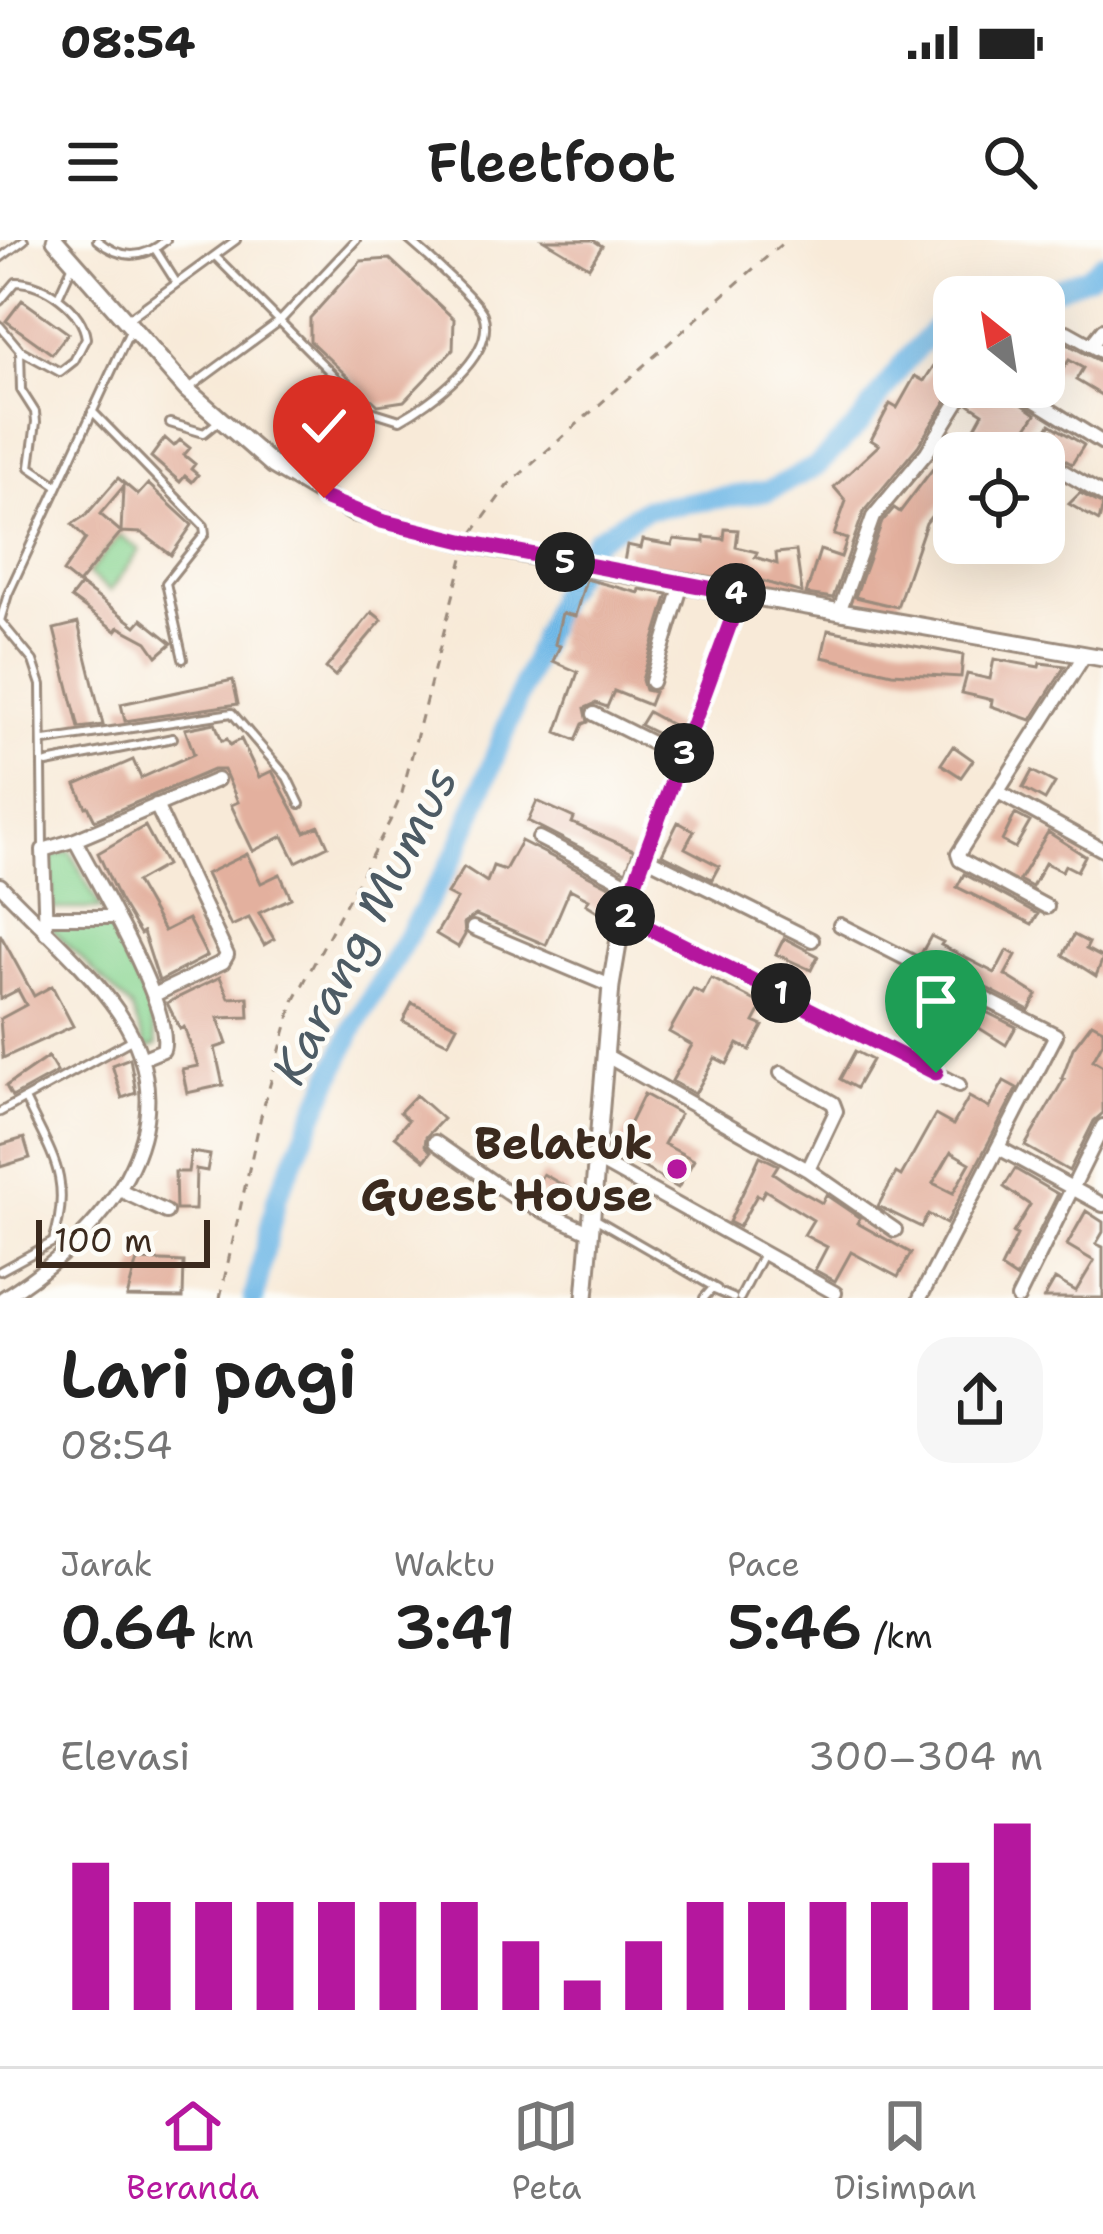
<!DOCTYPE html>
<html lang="id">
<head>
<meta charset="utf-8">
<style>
  :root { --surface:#fff; --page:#f6f6f6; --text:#222; --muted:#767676; --line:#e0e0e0; --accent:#b5179e }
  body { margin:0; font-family:"Shantell Sans",sans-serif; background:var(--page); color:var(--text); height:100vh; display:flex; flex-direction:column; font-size:45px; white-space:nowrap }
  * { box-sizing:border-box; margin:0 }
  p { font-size:39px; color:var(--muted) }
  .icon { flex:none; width:66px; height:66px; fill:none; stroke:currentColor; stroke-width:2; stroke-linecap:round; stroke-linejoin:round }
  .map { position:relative; height:1058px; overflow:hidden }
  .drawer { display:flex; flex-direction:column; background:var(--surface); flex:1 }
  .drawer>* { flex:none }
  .needle { width:78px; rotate:330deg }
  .tools { position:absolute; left:933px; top:36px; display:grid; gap:24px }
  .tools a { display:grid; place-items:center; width:132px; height:132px; border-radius:24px; background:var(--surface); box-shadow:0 12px 48px #0002; font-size:60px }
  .scale { position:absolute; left:36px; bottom:30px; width:174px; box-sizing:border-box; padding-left:12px; border:6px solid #3b2a1e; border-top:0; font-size:33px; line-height:42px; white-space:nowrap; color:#3b2a1e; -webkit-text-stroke:9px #fdfcf7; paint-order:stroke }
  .pin { position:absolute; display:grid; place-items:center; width:102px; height:102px; color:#fff; margin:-123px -51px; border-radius:50% 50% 50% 0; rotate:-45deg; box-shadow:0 0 12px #0007 }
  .pin .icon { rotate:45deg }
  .km { position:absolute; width:60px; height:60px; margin:-30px; border-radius:50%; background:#222; color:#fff; font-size:33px; line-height:60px; text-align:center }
  .round { display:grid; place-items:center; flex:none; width:126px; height:126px; border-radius:36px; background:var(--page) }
  .head { display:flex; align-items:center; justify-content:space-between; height:204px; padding:0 60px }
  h1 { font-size:66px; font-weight:600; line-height:90px }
  .stats { display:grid; grid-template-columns:repeat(3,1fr); gap:18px; height:204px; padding:12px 60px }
  .stats div { display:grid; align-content:center }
  .stats b { font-size:60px; font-weight:600 }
  .stats small { font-size:33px; font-weight:400 }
  .stats p { font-size:33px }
  .chart { height:336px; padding:24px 60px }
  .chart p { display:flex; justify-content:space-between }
  .chart svg { width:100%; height:216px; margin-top:12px; stroke:var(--accent); stroke-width:6 }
  .status { display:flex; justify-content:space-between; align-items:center; height:84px; padding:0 60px; background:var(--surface); direction:ltr }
  .status svg { height:33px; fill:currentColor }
  header { display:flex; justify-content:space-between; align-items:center; height:156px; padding:0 60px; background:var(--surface); font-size:54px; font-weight:600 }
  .tabs { display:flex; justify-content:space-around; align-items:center; height:168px; border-top:3px solid var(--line); background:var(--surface); font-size:33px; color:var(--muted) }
  .tabs a { display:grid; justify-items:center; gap:6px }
  .tabs .selected { color:var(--accent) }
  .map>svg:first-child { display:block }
</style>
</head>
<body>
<div class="status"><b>08:54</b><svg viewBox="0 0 49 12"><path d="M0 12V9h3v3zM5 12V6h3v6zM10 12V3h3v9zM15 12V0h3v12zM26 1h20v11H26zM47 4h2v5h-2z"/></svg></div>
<header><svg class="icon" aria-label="menu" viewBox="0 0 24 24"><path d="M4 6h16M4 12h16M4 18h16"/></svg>Fleetfoot<svg class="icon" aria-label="search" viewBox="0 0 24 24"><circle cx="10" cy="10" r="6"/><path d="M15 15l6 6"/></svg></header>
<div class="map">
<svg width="1103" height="1058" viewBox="0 0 1103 1058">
  <rect width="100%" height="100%" fill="#fdfcf7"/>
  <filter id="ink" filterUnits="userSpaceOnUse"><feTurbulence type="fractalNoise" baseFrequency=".00833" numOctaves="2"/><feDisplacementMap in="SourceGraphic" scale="24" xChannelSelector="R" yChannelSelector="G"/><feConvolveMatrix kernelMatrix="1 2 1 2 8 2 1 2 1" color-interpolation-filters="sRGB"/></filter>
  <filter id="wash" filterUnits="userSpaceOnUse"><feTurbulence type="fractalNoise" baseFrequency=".004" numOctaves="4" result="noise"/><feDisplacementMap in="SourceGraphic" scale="48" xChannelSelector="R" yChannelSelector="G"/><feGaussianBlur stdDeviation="2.7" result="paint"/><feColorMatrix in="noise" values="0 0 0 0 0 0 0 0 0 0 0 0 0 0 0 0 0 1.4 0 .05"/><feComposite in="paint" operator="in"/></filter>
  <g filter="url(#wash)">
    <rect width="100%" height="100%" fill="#f8ead8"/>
    <path fill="#8ad593" stroke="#628058" stroke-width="3" d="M120,295L140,310L110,351L88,334Z
      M70,611L101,669H53L51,616Z
      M52,684L111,686L149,767L157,806L147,809L131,768L51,689Z"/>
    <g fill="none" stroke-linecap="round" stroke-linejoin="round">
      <path stroke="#6eb7e6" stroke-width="21" d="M1034,57L1088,36L1103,23
        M254,1058L277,957L355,785L457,612L558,357L596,299L645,269L768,251L817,226L861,182L902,125L940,83L954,79"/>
    </g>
    <g id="blocks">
      <path fill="#e3b09e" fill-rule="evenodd" d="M544,0H593L602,6L589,27Z
        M390,19L454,79L453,110L404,161L378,165L310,101V78L361,21Z
        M22,60L68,93L52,114L6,81Z
        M1044,71L1063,83L1046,93L1103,123V156L1076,140L1083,128L1069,120L1061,132L1056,129L1042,153L1033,147H1044Z
        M944,110L954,116L955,147L918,206L864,271L833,358L806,354L820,310L841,317L847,299L834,295L846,261L834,247L879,205L871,200L890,164L897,168L915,136L924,141Z
        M977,147H998L1036,174L1022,195L1013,192L1005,198L1004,206L1012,213H974L981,201L971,195L983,173L969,164Z
        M1050,184L1084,205L1072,224L1038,205Z
        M165,198L174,206L180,200L190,208L184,215L195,224L191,229L198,235L192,242L185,236L180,242L151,217Z
        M954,201V248L926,283L897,367L855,357L882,282L894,268L900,272Z
        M118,238L138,255L148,244L192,285L171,315L142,293L121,292L78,344L63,332L86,299L72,284L86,275ZM123,247L121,292L100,274Z
        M1080,253L1103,265L1099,281L1069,264Z
        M725,289L738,290L736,307L757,312L755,317L777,324L776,313L796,311L802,353L762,341L761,345L624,322L627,305L641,308L643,300L672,305L674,299L704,302V297L724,299Z
        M586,339L639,353L640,349L668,354L642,440L645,450L654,452L649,465L614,451L607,467L596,463L585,468L588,482L583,484L576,500L557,492L578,432L553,421L560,406L555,404L562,373L575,376Z
        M81,345L136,386L142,379L172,403L157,416L147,402L119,387L116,391L71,358Z
        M372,372L382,380L335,436L326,428Z
        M78,383L103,485L79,488L54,389Z
        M828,390L963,415L961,437L892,433L822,417Z
        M994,419L1039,427L1040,423L1065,426L1031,480L991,466L992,460L962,453L967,434L990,439Z
        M233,440L238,464L125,481L121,464Z
        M648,472L679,489L674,502L640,485Z
        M215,483L222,501L227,499L230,505L241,499L259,537L272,531L305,592L319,586L328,606L296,622L283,596L253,611L231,565L238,562L224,530H213L95,580L88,566L86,567L76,545L133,520L141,538L194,514L185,489Z
        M953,506L973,520L961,537L941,524Z
        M1032,531L1055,543L1045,560L1023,548Z
        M537,561L574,578L572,583L634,610L626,631L528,581Z
        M1015,574L1030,582L1015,608L1002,601Z
        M678,582L694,591L685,608L719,626L712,639L662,614Z
        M145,586L166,625L136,642L164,691L188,679L207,716L159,741L143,692L140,694L119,659L98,613Z
        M1048,592L1085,616L1077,631L1065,625L1062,631L1045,623L1032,647L1019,640Z
        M521,601L619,651L614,664L610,661L602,674L586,664L589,659L570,649L546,705L476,675L464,683L465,695L458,707L436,694L457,659L447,654L464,627L487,642L493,626L505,630Z
        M247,614L261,643L280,634L291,658L259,673L274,699L264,705L249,678L231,686L206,634Z
        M964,634L1038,674L1032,684L957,647Z
        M0,694L34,756L52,746L73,786L3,818L0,779L26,765L18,750L0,759Z
        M1074,695L1089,703L1086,709L1103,718L1096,736L1063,715Z
        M931,696L943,702L941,705L995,733L1007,710L1016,715L1005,735L1037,755L1029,770L921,714Z
        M784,698L818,716L811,730L776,714Z
        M220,737L229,758L248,757L249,777L218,778L227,804L215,808L223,845L187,853L182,829L198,826L184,787L180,789L167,763Z
        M711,738L763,765L754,782L763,786L750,810L738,804L727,824L715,818L695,854L672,841L692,805L669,792L693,749L703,754Z
        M964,761L1016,787L1006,805L957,774Z
        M412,763L457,786L448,803L403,781Z
        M1092,783L1103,789V802L1093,820L1103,826V873L1094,881L1069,931L1025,906L1064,839L1062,838L1073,808Z
        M855,811L872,820L856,848L840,839Z
        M48,817L57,832L12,857L6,846Z
        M130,818L136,853L122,858L112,825Z
        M1004,841L1017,848L946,984L928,974L921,987L878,966L896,933L901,936L935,875L953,885L969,857L989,868ZM951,912L970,923L953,953L933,943Z
        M644,854L680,874L664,904L694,920L678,948L616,911Z
        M416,855L443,879L426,897L425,905L431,912L425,920L395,896L408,880L400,872Z
        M24,898L30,918L0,927V905Z
        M191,912L210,915L207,931L196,929L195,970H176L175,932H188Z
        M760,916L778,925L773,933L792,946L822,963L826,955L860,978L857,983L911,1013L898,1037L851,1012L835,1041L815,1030L827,1007L804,995L813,980L765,950L761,957L757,955L739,987L729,982Z
        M1015,929L1058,954L1016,1038L1001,1028L1017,995L1013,993L1030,965L1004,947Z
        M543,934L570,949L561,965L534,949Z
        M1086,971L1103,982V992L1096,1004L1103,1007V1058H1044L1055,1039L1076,1051L1094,1021L1067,1005Z
        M137,1020L184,1022L183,1058L127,1057Z"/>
    </g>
  </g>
  <g filter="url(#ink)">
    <use href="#blocks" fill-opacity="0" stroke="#9a8a7b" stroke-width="3"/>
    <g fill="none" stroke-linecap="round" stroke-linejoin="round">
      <g stroke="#9a8a7b" stroke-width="12">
        <path id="service" d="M97,0C121,20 143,20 166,0
          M155,9L176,42
          M215,16L368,170L400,180C429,164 498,115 483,74C478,61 423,12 409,0
          M0,18L24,0
          M58,57L74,22
          M0,61L16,42C44,42 82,69 86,98L74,121L60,132L20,110L0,86
          M128,79L236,0
          M20,110L21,150L35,172L36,182L30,227L58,246
          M189,148L280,81L356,0
          M92,171L204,286L205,294L166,343L183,419
          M170,183L204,193L220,180
          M45,501L232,473L287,537L300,564
          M47,523L173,498
          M43,606L41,445L33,421L0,381L8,354L130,91
          M0,872L133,799
          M596,979L717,1049
          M0,1031L53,1002C73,939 52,916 26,861
          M704,1058L712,1049L733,1058
          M740,1058L763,1014"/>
      </g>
      <g stroke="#9a8a7b" stroke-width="18">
        <path id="minor" d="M1067,92L1103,112
          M1091,105L1103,90
          M1013,147L1103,203
          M1014,202L1032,213
          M1044,220L1103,255
          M839,372L873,277L927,212L967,147
          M652,442L682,344
          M594,474L682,518
          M998,552L1103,610
          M539,598L632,646
          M75,600C96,641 175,772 163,810L141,819
          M643,616L812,700
          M0,645C39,686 87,726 119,773C197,889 100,998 3,1058
          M1047,667L960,620L958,614L1084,416
          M623,675L959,845
          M46,677H114
          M840,685L1056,795L920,1058
          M473,688L611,746
          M46,693L43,610L75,600L217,540
          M154,755L223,722L227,715L156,565
          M605,815L808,930L895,990
          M781,833L833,863L836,871L808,930
          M435,902L517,959L589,992
          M999,908L1103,965
          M597,920L835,1053
          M122,951L166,972
          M1018,1058L1103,886"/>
      </g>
      <g stroke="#9a8a7b" stroke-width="21">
        <path id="tertiary" d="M55,0L187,150L274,226L352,272L467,303L602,330L1103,418
          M585,1058L611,746L623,675L741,354"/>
      </g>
      <path stroke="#9a8a7b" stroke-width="3" stroke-dasharray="9 9" stroke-linecap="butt" d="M473,293L507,246L786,0
        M220,1058L261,876L294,761L390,581L402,553L463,318"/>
      <use href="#service" stroke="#fff" stroke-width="6"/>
      <use href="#minor" stroke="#fff" stroke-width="12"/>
      <use href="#tertiary" stroke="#fff" stroke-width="15"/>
    </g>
  </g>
  <g fill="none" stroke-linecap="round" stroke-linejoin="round" filter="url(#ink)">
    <g stroke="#fff" stroke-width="24">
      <path id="route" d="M324,258L381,281L467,302L741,354L623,675L936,833"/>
    </g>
    <use href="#route" stroke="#b5179e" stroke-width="15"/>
  </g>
  <circle fill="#b5179e" stroke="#fdfcf7" stroke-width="4.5" cx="677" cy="929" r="12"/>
  <g text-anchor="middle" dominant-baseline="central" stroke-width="9" stroke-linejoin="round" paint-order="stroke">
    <g font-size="45" font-weight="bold" fill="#3b2a1e" stroke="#fdfcf7" text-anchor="end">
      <text x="653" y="903">Belatuk<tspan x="653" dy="52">Guest House</tspan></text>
    </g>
    <g font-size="48" font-style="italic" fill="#4d5b64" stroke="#fdfcf7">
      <text transform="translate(364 685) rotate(-63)">Karang Mumus</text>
    </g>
  </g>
</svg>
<div class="tools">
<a><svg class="needle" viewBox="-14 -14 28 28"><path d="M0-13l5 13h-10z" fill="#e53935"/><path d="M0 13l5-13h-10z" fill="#767676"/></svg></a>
<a><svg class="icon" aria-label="locate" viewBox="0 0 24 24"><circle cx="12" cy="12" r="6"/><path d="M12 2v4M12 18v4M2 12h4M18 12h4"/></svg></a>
</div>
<div class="scale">100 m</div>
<div class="pin" style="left:936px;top:833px;background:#1e9e55"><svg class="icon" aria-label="arrive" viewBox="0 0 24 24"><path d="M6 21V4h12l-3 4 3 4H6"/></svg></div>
<div class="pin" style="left:324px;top:258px;background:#d93025"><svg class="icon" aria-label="check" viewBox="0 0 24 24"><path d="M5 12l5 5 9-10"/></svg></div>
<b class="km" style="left:781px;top:753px">1</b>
<b class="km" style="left:625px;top:676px">2</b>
<b class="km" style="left:684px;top:513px">3</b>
<b class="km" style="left:736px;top:353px">4</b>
<b class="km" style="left:565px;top:322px">5</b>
</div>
<section class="drawer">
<div class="head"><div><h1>Lari pagi</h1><p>08:54</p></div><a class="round"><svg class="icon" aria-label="share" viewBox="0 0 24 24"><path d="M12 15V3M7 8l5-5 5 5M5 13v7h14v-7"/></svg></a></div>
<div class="stats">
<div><p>Jarak</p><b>0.64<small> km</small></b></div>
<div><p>Waktu</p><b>3:41</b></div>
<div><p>Pace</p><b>5:46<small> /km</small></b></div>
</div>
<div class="chart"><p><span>Elevasi</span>300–304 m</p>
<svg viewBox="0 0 160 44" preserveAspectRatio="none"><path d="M5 44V14M15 44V22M25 44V22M35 44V22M45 44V22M55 44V22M65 44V22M75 44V30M85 44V38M95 44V30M105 44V22M115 44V22M125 44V22M135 44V22M145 44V14M155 44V6"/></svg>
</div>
</section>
<nav class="tabs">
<a class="selected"><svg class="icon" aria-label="home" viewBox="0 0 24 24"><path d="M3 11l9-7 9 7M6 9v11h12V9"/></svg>Beranda</a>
<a><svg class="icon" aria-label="map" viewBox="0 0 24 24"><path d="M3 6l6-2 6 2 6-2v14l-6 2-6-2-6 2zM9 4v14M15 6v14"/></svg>Peta</a>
<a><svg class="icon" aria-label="saved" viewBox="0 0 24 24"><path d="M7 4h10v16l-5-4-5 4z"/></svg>Disimpan</a>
</nav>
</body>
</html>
